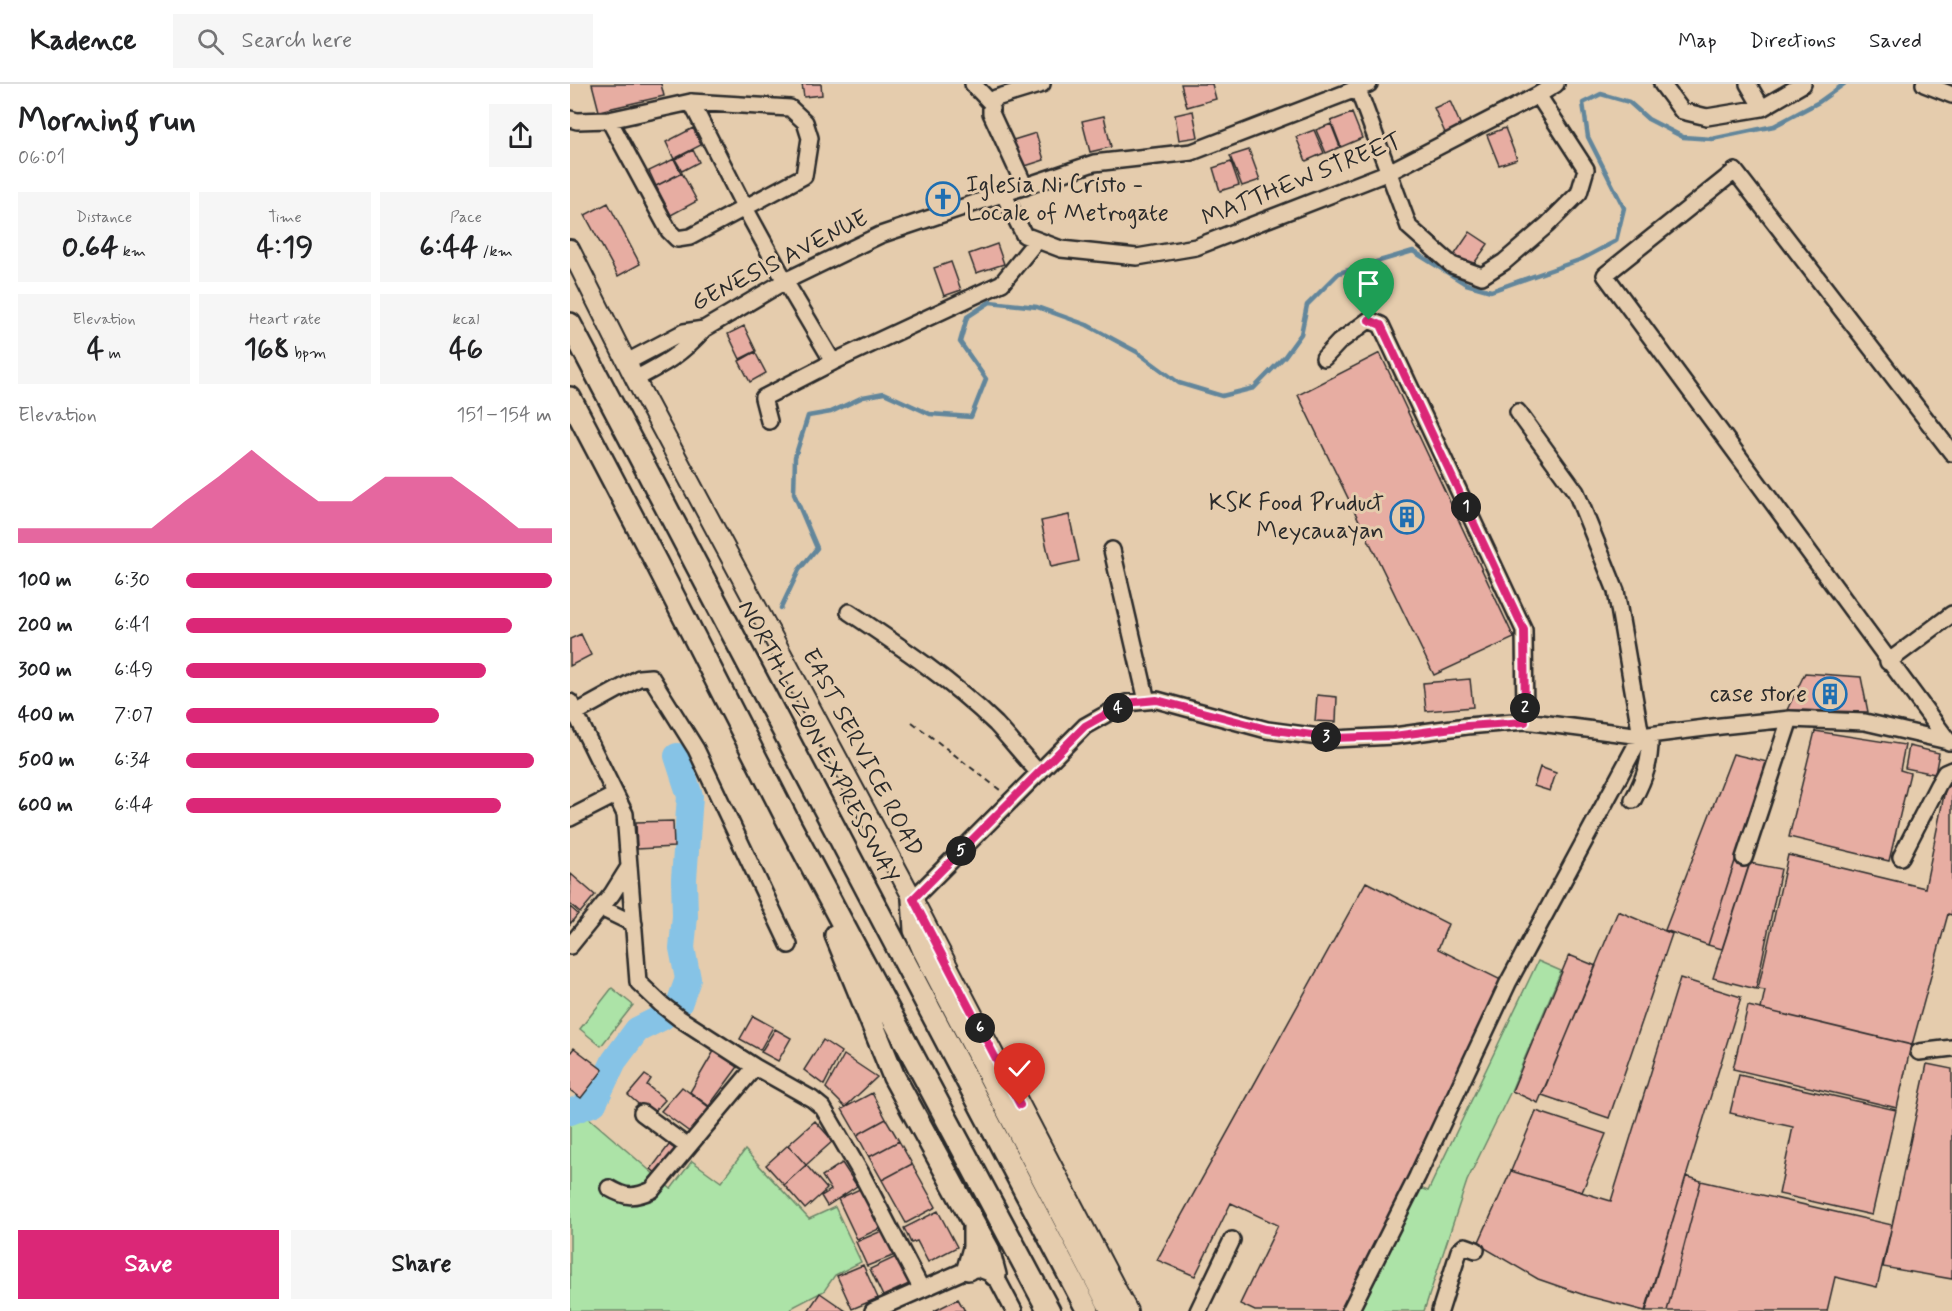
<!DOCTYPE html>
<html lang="en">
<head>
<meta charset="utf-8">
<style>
  :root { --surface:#fff; --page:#f6f6f6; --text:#202124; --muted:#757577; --line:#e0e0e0; --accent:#db2777 }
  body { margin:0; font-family:Mynerve,sans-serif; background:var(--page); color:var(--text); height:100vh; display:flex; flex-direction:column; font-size:22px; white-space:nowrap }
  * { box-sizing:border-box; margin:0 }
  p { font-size:20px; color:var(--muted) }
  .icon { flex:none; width:33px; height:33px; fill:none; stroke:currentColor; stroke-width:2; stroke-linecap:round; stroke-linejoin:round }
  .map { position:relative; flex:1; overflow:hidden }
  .drawer { display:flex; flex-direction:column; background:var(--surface); width:570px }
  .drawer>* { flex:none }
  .pin { position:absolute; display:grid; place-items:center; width:51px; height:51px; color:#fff; margin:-62px -26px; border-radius:50% 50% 50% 0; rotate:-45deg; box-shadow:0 0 6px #0007 }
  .pin .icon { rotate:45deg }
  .km { position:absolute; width:30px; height:30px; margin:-15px; border-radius:50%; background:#222; color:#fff; font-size:16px; line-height:30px; text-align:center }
  .round { display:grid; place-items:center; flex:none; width:63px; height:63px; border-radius:0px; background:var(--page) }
  .overview { display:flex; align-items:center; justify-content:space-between; height:102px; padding:0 18px }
  h1 { font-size:33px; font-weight:800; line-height:45px }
  .figures { display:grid; grid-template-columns:repeat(3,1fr); gap:9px; height:102px; padding:6px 18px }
  .figures div { display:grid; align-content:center; border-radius:0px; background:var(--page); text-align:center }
  .figures b { font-size:30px; font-weight:800 }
  .figures small { font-size:16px; font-weight:400 }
  .figures p { font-size:16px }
  .chart { height:168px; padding:12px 18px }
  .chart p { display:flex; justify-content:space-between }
  .chart svg { width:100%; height:108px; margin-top:6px; fill:var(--accent); opacity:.7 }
  .primary-button { display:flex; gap:12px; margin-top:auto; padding:12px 18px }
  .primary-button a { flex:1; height:69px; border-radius:0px; background:var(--accent); color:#fff; font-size:24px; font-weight:800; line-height:69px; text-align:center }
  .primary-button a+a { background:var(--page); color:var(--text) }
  ul { padding:0 18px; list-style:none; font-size:20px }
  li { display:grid; grid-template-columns:96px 72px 1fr; align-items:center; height:45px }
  li i { height:15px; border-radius:8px; background:var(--accent) }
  header { display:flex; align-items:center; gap:36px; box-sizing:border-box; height:84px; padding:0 30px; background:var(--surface); border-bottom:2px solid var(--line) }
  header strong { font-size:28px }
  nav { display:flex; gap:33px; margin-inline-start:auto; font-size:21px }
  .search { width:420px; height:54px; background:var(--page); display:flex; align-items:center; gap:15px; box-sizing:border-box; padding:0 21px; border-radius:0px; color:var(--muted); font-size:22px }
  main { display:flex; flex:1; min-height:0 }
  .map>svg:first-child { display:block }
</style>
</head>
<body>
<header>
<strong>Kadence</strong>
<div class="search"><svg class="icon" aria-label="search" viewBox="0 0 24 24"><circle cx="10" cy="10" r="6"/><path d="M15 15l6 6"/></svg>Search here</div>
<nav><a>Map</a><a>Directions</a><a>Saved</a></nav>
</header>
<main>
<section class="drawer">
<div class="overview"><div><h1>Morning run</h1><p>06:01</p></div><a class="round"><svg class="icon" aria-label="share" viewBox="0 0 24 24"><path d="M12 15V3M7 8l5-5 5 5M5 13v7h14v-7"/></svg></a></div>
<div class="figures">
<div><p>Distance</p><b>0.64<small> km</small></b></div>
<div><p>Time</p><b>4:19</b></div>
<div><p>Pace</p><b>6:44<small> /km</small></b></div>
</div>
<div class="figures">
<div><p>Elevation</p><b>4<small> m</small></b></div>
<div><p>Heart rate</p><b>168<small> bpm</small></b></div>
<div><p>kcal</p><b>46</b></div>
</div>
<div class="chart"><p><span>Elevation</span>151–154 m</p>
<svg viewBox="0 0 160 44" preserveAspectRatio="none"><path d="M0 44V38L10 38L20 38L30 38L40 38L50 27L60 17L70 6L80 17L90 27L100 27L110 17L120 17L130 17L140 27L150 38L160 38V44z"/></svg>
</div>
<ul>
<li><b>100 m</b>6:30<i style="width:100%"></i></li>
<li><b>200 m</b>6:41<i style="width:89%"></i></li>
<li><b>300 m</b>6:49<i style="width:82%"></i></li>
<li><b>400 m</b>7:07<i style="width:69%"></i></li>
<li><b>500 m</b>6:34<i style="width:95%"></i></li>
<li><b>600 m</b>6:44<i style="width:86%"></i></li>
</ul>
<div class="primary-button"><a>Save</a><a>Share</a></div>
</section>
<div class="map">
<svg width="1382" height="1227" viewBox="0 0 1382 1227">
  <rect width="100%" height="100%" fill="#e5ccad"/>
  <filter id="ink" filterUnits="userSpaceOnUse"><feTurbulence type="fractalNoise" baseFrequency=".0167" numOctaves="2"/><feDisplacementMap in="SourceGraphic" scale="12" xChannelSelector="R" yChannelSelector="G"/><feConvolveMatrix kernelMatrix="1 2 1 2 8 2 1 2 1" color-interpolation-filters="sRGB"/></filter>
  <g filter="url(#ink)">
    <path fill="#ace3a7" stroke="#6c8769" stroke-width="1.5" d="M968,877L991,887L941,1007L897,1097L854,1227H788L847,1103L858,1107Z
      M42,904L63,921L31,962L10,945Z
      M19,1034L101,1105L122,1077L151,1098L175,1066L239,1135L265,1123L291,1178L265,1191L254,1207L223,1223L220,1227H0V1037Z"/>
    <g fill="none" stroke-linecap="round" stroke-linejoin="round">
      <path stroke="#62869b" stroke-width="4.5" d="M211,524L229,486L247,464L224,410L225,373L238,332L261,328L293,313L314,309L360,330L401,333L416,295L390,258L397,233L420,218L467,223L517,241L567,268L609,299L652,312L684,304L715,272L731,250L737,221L769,189L843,167L896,200L921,207L1012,175L1046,157L1054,124L1018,53L1013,19L1031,10L1059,18L1078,35L1113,53L1142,55L1204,42L1249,18L1274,0"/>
      <path stroke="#86c3e6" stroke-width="26" d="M0,1028L24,1019L44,977L67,946L93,933L109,920L118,895L112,864L115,832L114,795L120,712L107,672"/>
    </g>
    <path fill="#e7ada2" stroke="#2b2b2b" stroke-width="1.5" d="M22,0H91L94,12L29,27Z
      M232,0H251L252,11L234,13Z
      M611,0H642L646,15L617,23Z
      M880,17L892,44L876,51L864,24Z
      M623,27L628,53L609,56L605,31Z
      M782,29L792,54L771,63L761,37Z
      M534,32L541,63L520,68L512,37Z
      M761,40L770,63L756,69L746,46Z
      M123,44L131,61L104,75L96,58Z
      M935,44L947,75L929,81L917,51Z
      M744,46L754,69L736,77L726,53Z
      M466,49L474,76L449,84L440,57Z
      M123,66L129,78L112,87L105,75Z
      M679,66L690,96L672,102L660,72Z
      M104,75L111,89L86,102L79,87Z
      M661,78L669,101L650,107L643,84Z
      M112,89L127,117L101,131L86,102Z
      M38,119L70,180L48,192L15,131Z
      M900,148L918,160L900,185L883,173Z
      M427,160L434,180L406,189L399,170Z
      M381,178L391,206L374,212L364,184Z
      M174,242L186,267L170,275L158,250Z
      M185,268L196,289L180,298L169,277Z
      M810,269L944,554L864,591L728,311Z
      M499,431L509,477L481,483L471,437Z
      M11,550L21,571L0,582V555Z
      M1235,589L1291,593L1298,628L1217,626Z
      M900,595L903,623L856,627L853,599Z
      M747,611L767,613L766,638L745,637Z
      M1245,647L1335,661L1330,686L1340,689L1319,777L1219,753Z
      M1339,662L1369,669L1365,690L1335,684Z
      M1163,670L1197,678L1138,861L1095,846Z
      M970,683L986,689L980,707L964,702Z
      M1376,701L1382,703V831L1378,830L1342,961L1191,925L1195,906L1188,905L1218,771L1355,804Z
      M103,737L104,763L67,765L66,738Z
      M1165,777L1179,781L1152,865L1138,861Z
      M1180,779L1211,785L1186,905L1143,894Z
      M1,790L25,811L10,829L0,820Z
      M796,798L878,840L868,865L935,898L774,1227H685L670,1220L708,1141L661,1119L625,1192L587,1176Z
      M0,823L8,830L0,840Z
      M1048,827L1102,850L1039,1034L972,1011Z
      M999,871L1026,882L968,1019L942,1007Z
      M1110,894L1171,913L1075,1227L1017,1212L968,1195L908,1160L941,1087L1041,1117Z
      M1178,922L1341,961L1327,1024L1163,985Z
      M183,932L203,943L190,966L170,955Z
      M205,945L221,954L208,977L191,968Z
      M253,956L271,968L254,1001L234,986Z
      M4,964L33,986L11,1014L0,1006V969Z
      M144,967L170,980L139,1022L120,1008Z
      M274,971L307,993L275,1023L256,1004Z
      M1357,980L1382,985V1195L1313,1183Z
      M75,991L81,995L77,1001L95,1016L81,1031L58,1011Z
      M1169,991L1326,1026L1302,1131L1209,1110L1223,1043L1160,1029Z
      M112,1003L140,1024L121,1049L91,1027Z
      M302,1009L316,1035L287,1051L272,1025Z
      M966,1027L1036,1050L1012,1108L941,1087Z
      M316,1035L329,1057L299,1073L287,1051Z
      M245,1037L263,1057L236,1081L218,1061Z
      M329,1057L342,1080L312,1096L299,1073Z
      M99,1061L109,1068L91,1093L81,1085Z
      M218,1061L236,1081L214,1101L196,1081Z
      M272,1079L287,1102L257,1122L251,1112L261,1106L252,1092Z
      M342,1080L366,1123L336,1139L312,1096Z
      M236,1081L257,1105L235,1125L214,1101Z
      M1116,1092L1131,1097L1097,1227H1076Z
      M1131,1097L1322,1141L1307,1203L1265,1193L1257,1227H1097Z
      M292,1104L311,1144L287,1155L268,1115Z
      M368,1127L387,1163L358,1178L347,1157L341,1159L334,1144Z
      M314,1146L325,1171L297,1182L286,1158Z
      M328,1172L341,1199L313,1212L300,1185Z
      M293,1181L308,1214L282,1225L267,1192Z
      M250,1209L276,1227H238Z
      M388,1215L395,1227H364Z"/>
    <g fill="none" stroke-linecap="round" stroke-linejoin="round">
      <g stroke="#2b2b2b" stroke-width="20">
        <path id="minor" d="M403,0L421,19
          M786,0L839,143L882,181L912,192L934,178L977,141L1009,109L1016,85L968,11
          M1092,0L1112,27L1137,33L1192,24L1233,0
          M1178,0L1192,24
          M1354,0L1382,11
          M121,18L175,124L215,197L263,278
          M0,35L7,37L39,36L121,18L220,24L235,38L240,54L234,92L120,153L107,155L99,147L39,36
          M455,103L421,29V19L426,14L472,0
          M434,111L454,151L491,165L567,173L626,163L819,88L968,11L986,0
          M754,274L769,258L799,236L811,241L954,546L955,637
          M57,278L114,248L134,245L215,197L310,151L524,79L622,68L799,0
          M65,295C94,280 112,270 134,245
          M199,337L193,314L263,278L432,199L467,156
          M542,466L577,617
          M279,528C330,562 382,597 426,640C441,656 454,673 469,689
          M1318,578L1382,530
          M0,618L55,730L68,898L91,920L109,934L185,983L242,1015L253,1024L291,1089L351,1204
          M0,632L69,594L81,593L126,665L219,861
          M1379,658L1035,191L1165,87L1382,369
          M1063,716C1075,693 1081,677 1080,651
          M0,734L45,711
          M1331,773L1368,701L1375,689L1382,686
          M1174,774L1220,635
          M343,815L515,642L556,619L587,616L697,646L764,655L824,652L897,642L955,637L1071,652L1151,642L1220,635L1295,638L1382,658
          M31,824L64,840
          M0,862L42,810L59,783
          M1349,968L1382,964
          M72,1029L118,1063
          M39,1104C56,1114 64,1114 82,1106L185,983
          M303,1227L398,1185H409L425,1191L444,1227
          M628,1227L662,1156
          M780,1227L847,1093L938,899L1071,652L1046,507L1006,408L948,328
          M870,1227L889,1167L895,1162L906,1166"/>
      </g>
      <g stroke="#2b2b2b" stroke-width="22">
        <path id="major" d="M0,165L65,295L343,815L558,1227"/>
      </g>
      <g stroke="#2b2b2b" stroke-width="26">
        <path id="highway" d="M0,240L518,1227
          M0,314L86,478L221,743L479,1227
          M343,815L345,846L354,867L542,1227
          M266,851L324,993L418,1165L425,1191
          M398,1185L404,1164V1140"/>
      </g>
      <path stroke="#2b2b2b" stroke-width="2" stroke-dasharray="6 4.5" stroke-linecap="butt" d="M342,638L430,706"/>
      <use href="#minor" stroke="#e5ccad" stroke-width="15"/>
      <use href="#major" stroke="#e5ccad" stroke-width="18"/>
      <use href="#highway" stroke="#e5ccad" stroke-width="21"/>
    </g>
  </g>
  <g fill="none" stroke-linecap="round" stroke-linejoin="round" filter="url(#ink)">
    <g stroke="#fff" stroke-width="12">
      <path id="route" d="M450,1021L343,815L515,642L556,619L587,616L697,645L764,654L824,652L897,642L955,638L954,546L811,241L799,236"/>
    </g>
    <use href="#route" stroke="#db2777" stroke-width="8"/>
  </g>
  <defs>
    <g id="church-ring" transform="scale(1.725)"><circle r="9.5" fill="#e5ccad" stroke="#1f6fb2" stroke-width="1.5"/><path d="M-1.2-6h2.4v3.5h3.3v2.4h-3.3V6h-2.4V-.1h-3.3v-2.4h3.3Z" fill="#1f6fb2"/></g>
    <g id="building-ring" transform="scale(1.725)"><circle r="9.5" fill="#e5ccad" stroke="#1f6fb2" stroke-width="1.5"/><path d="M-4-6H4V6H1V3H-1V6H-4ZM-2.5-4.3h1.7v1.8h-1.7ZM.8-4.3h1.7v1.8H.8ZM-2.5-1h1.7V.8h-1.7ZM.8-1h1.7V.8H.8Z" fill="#1f6fb2"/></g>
  </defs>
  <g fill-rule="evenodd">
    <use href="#church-ring" x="373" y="115"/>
    <use href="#building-ring" x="837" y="433"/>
    <use href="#building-ring" x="1260" y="610"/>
  </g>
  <g text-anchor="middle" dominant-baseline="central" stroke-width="6" stroke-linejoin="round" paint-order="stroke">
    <g font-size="24" fill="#2b2b2b" stroke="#e5ccad">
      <text transform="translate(732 96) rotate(-22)">MATTHEW STREET</text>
      <text transform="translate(210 177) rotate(-27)">GENESIS AVENUE</text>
      <text transform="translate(248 658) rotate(62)">NORTH LUZON EXPRESSWAY</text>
      <text transform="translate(292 669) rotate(62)">EAST SERVICE ROAD</text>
    </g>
    <g font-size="24" fill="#2b2b2b" stroke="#e5ccad" text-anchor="end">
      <text x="396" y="101" text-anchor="start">Iglesia Ni Cristo -<tspan x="396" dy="28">Locale of Metrogate</tspan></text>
      <text x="814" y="419">KSK Food Pruduct<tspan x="814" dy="28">Meycauayan</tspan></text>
      <text x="1237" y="610">case store</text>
    </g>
  </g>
</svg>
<div class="pin" style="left:799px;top:236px;background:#1e9e55"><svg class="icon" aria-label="arrive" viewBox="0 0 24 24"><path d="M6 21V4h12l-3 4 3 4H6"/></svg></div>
<div class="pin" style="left:450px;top:1021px;background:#d93025"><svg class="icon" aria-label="check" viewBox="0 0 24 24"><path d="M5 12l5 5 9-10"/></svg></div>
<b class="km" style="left:896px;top:423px">1</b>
<b class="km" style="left:955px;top:624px">2</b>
<b class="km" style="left:756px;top:653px">3</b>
<b class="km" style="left:548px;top:624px">4</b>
<b class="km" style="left:391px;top:767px">5</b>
<b class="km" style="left:410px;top:944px">6</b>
</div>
</main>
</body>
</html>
